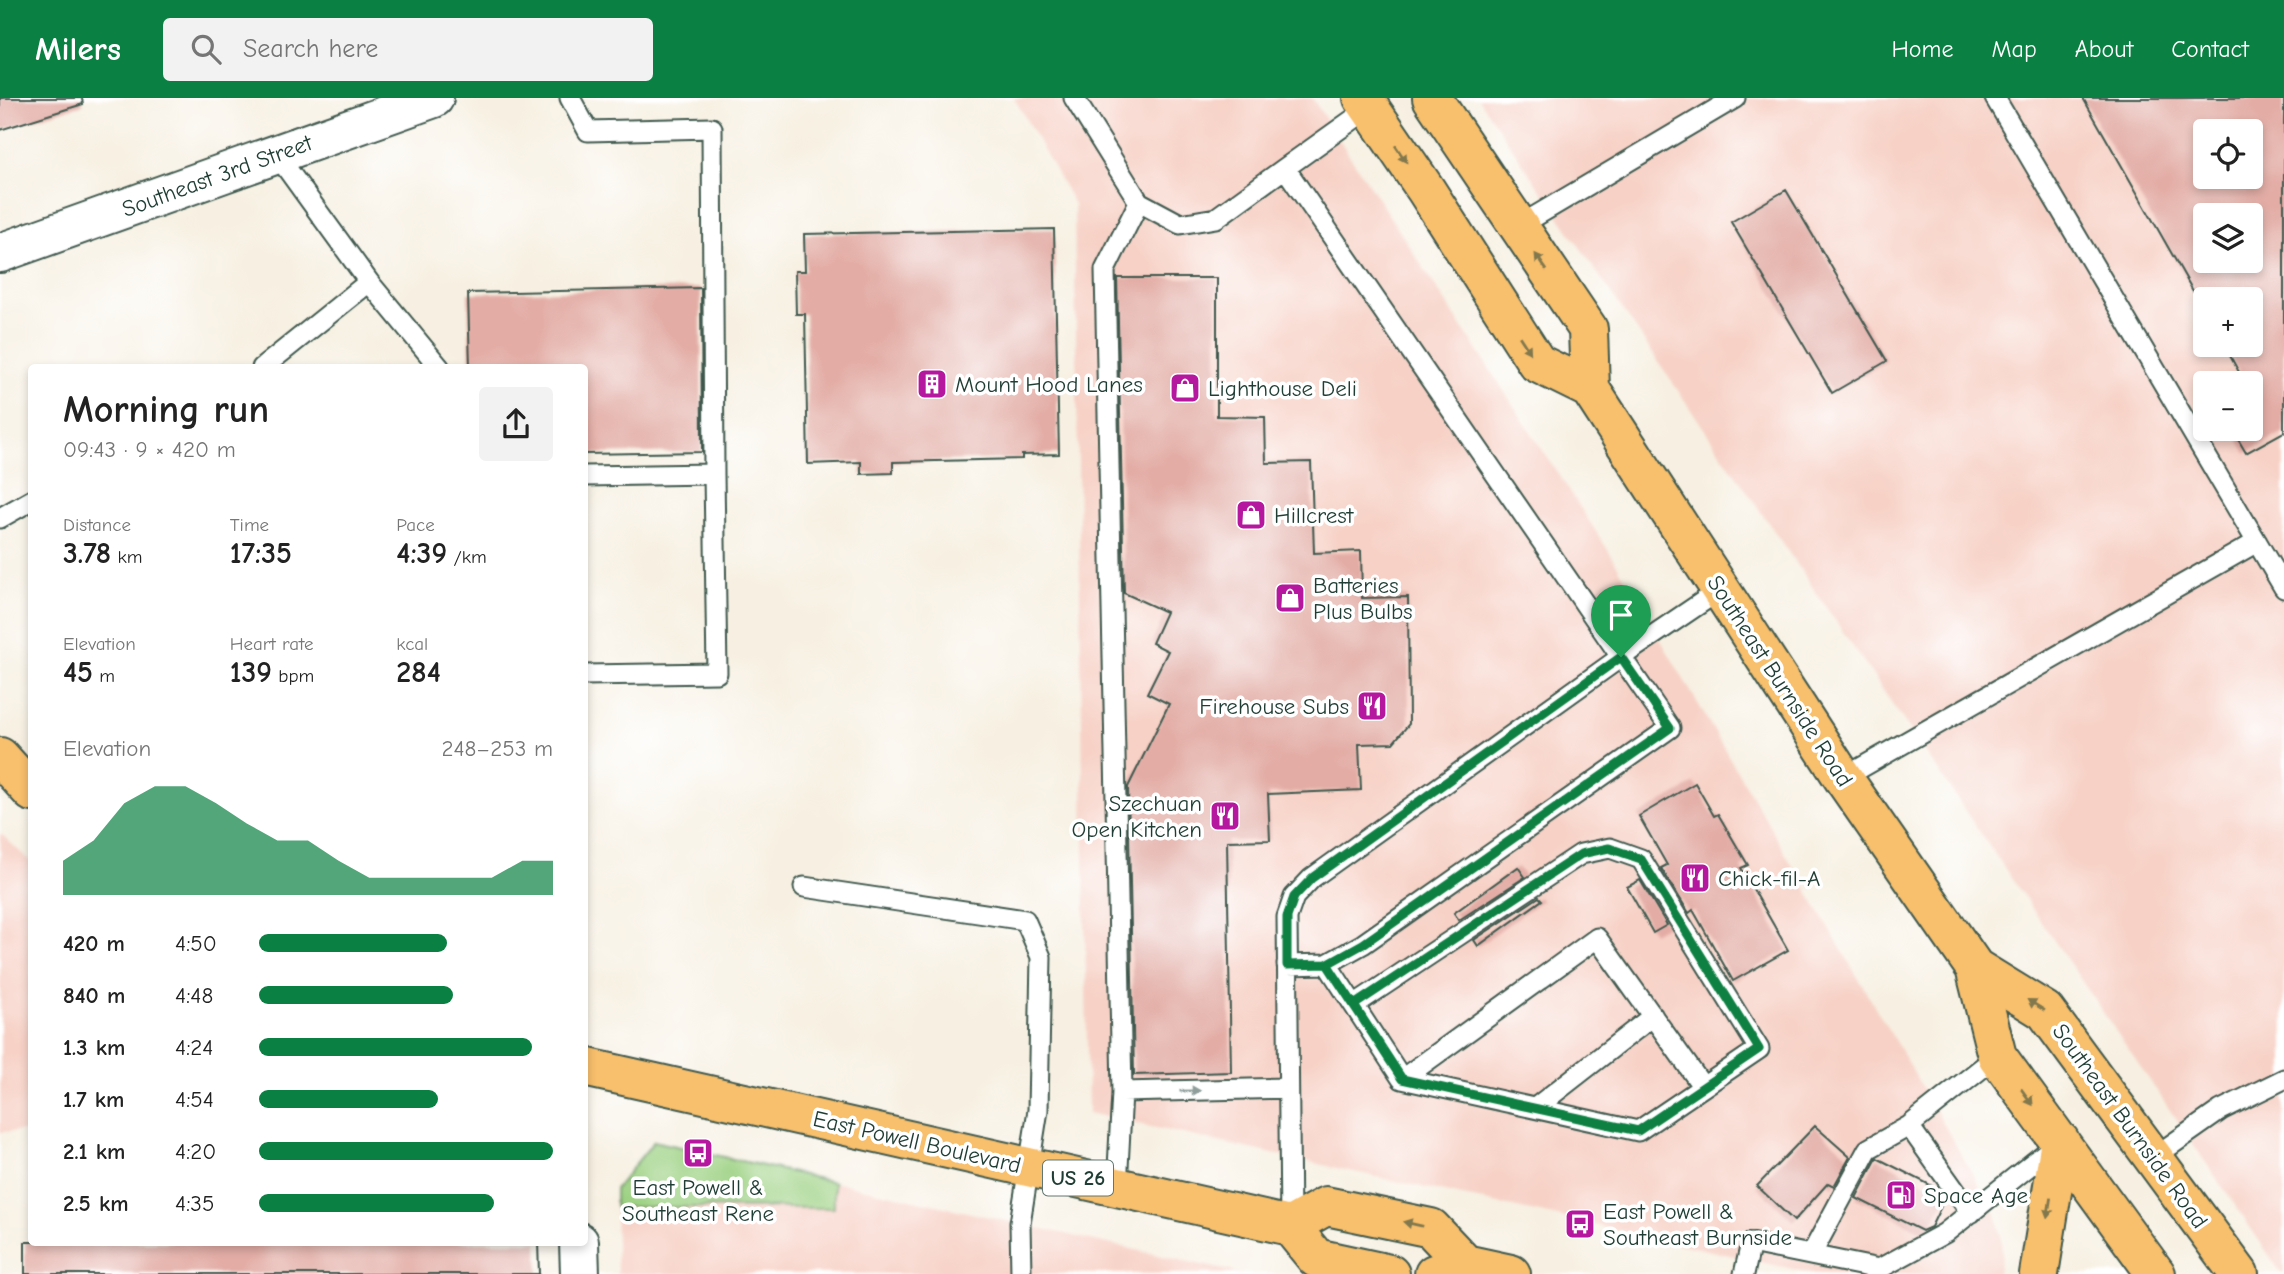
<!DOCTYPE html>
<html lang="en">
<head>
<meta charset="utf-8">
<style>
  :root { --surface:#fff; --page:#f2f2f2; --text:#222; --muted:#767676; --accent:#0b8043 }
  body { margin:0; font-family:"Comic Neue",sans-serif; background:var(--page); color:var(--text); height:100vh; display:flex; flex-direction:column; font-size:26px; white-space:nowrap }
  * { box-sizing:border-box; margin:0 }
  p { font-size:23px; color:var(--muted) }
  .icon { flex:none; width:38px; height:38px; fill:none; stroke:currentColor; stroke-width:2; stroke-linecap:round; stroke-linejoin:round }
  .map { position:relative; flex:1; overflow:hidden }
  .sheet { position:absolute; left:28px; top:266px; width:560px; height:882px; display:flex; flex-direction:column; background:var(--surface); border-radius:7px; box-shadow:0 4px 10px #0003 }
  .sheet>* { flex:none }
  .tools { position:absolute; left:2193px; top:21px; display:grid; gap:14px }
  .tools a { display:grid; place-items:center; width:70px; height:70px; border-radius:7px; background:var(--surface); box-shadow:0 4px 10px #0003; font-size:35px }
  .pin { position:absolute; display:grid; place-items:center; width:60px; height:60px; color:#fff; margin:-72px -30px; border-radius:50% 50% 50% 0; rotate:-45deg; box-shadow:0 0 7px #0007 }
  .pin .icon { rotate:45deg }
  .round { display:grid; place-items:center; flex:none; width:74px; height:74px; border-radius:7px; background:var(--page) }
  .headline { display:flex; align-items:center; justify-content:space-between; height:119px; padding:0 35px }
  h1 { font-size:38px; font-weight:700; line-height:52px }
  .figures { display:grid; grid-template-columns:repeat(3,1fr); gap:10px; height:119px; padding:7px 35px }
  .figures div { display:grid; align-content:center }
  .figures b { font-size:30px; font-weight:700 }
  .figures small { font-size:19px; font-weight:400 }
  .figures p { font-size:19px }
  .chart { height:196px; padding:14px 35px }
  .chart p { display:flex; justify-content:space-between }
  .chart svg { width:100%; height:126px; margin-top:7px; fill:var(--accent); opacity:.7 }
  ul { padding:0 35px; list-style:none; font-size:23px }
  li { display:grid; grid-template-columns:112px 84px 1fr; align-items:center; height:52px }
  li i { height:18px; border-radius:9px; background:var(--accent) }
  header { display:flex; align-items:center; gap:42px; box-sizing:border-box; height:98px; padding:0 35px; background:var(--accent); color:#fff }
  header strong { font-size:33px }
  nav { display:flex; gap:38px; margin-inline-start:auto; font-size:24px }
  .search { width:490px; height:63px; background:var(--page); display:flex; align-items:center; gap:18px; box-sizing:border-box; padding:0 24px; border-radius:7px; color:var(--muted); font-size:26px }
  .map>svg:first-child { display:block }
</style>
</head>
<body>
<header>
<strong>Milers</strong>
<div class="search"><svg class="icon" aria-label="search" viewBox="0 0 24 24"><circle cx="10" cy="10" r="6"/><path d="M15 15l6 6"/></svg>Search here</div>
<nav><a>Home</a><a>Map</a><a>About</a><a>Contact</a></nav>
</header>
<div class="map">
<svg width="2284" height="1176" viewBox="0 0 2284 1176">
  <rect width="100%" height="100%" fill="#fff"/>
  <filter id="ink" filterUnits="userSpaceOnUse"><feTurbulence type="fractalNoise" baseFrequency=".0143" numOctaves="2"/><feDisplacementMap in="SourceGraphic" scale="14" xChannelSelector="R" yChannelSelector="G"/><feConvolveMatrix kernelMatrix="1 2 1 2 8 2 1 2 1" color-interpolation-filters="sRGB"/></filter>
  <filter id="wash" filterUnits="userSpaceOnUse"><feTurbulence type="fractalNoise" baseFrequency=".00686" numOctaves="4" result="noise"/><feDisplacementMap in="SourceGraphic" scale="28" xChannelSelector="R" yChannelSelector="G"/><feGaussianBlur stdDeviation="1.57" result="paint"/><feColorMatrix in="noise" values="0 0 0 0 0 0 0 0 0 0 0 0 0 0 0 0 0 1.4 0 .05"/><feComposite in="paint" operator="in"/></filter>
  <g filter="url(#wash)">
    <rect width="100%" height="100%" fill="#f7f0e2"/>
    <path fill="#f7d1c6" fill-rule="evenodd" d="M1014,0H1312L1610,455L1996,1116L2001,1137L2002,1157L1998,1173L1995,1176H1815L1088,1015L1074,106Z
      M1478,0H2284V1176H2282ZM2205,33H2250V79H2205ZM2205,117H2250V163H2205ZM2205,201H2250V247H2205ZM2205,285H2250V331H2205Z
      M0,735L31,764V1033L0,1034Z
      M834,1084L1242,1176H617L615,1109L834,1110Z"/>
    <path fill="#9bd081" stroke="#5d865a" stroke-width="2" d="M654,1043L834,1084V1110L615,1109V1091Z"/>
    <g id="blocks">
      <path fill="#e3ada6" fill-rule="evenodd" d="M0,0H82L83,6L0,32Z
        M2083,0H2284V334L2246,355L2232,331H2250V285H2219L2239,274L2224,247H2250V201H2205V214ZM2205,33H2250V79H2205ZM2205,117H2250V163H2205Z
        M1786,92L1887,263L1832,295L1731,124Z
        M1054,131L1059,356L1022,357V361L893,364V375L861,376V364L808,366L805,216H796L795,173H805L804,136Z
        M1117,180H1217V318L1265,319L1266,365L1311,364L1314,455L1361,453L1362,500L1408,499L1409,626L1393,645L1359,646L1361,692L1268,696L1270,742L1227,743L1231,974L1134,977L1128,689L1169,606L1147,595L1168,553L1152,545L1166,514L1124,495Z
        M701,190L702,354L584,356V270H470L468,195Z
        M1695,685L1714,718L1718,716L1748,767L1741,770L1788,852L1733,883L1693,812L1689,815L1661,770L1667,767L1639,718Z
        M1518,769L1525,779L1459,822L1454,815Z
        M1640,782L1667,827L1653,835L1627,789Z
        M1539,799L1542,802L1478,848L1474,842Z
        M1815,1028L1850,1059L1834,1088L1828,1085L1794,1123L1757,1088Z
        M1877,1060L1940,1092L1945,1100L1931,1129L1922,1133L1856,1100Z
        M25,1144H538L539,1176H25Z"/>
    </g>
  </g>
  <g filter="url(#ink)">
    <use href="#blocks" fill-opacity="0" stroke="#3f584e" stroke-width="2"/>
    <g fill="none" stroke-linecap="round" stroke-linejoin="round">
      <g stroke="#3f584e" stroke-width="23">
        <path id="service" d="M570,0L588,33L712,30L714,376L584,378
          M1074,0L1139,104L1180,126L1216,120L1285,70
          M1995,0L2284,490
          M1517,129L1735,0
          M369,184L440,270
          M262,270L369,184L277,57
          M0,420L32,402
          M584,577L717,575L714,376
          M1843,680L2257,444
          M804,789L1025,822L1041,859L1038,1012L1020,1125L1021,1176
          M1327,866L1402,981L1638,1033L1759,951L1641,761L1610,750L1581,756L1354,907
          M1287,867L1327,866L1363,846L1670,630L1285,70L1369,10
          M1402,981L1597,840L1703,989
          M1122,994L1288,990
          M1535,1010L1653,918
          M2154,1059L2221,1012L2284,981
          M1117,1089L1122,994L1105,172L1139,104
          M1971,1115L1909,1028L1997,958
          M1290,1128L1287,819L1294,799L1312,780L1621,559L1720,492
          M1811,1157L1868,1051L1909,1028
          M1879,1171L1945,1135L2058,1045
          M1744,1176L1751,1145L1879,1171L1878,1176"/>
      </g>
      <g stroke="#3f584e" stroke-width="42">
        <path id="minor" d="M579,1144L580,1176"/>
      </g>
      <g stroke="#3f584e" stroke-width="42">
        <path id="tertiary" d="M0,155L434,0"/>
      </g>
      <g stroke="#3f584e" stroke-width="42">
        <path id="primary" d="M0,659L32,694
          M584,969L1290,1128L1316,1160L1390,1176
          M1290,1128L1326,1108L1431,1130L1465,1166
          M1434,1176L1465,1166L1511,1176"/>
      </g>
      <g stroke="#3f584e" stroke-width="42">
        <path id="trunk" d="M1363,0L1426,92L1537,265L1590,291
          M1432,0L1588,231L1590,291L1843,680L1975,870L1997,958L2156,1176
          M1975,870L2045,913L2239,1176
          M2039,1176L2060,1043"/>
      </g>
      <use href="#service" stroke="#fff" stroke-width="19"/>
      <use href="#minor" stroke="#fff" stroke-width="38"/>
      <use href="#tertiary" stroke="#fff" stroke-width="38"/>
      <use href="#primary" stroke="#f8bf6c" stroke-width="38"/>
      <use href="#trunk" stroke="#f8bf6c" stroke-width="38"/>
    </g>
    <defs><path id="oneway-solid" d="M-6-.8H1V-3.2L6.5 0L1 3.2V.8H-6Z" transform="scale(1.75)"/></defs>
    <g fill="#81784d">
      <use href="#oneway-solid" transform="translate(1401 56) rotate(56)"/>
      <use href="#oneway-solid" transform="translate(1541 164) rotate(-125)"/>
      <use href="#oneway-solid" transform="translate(1525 247) rotate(57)"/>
      <use href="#oneway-solid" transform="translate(2036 907) rotate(-148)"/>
      <use href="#oneway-solid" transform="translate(2027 999) rotate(54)"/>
      <use href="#oneway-solid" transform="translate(2049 1110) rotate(99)"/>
      <use href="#oneway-solid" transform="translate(1413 1126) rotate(-167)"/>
    </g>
    <use fill="#8f9e9a" href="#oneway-solid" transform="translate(1190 993) rotate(-1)"/>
  </g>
  <g fill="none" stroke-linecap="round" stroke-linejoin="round" filter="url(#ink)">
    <g stroke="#fff" stroke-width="14">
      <path id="route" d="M1621,559L1312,780L1294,799L1287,819V867L1327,866L1402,981L1638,1033L1759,951L1641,761L1609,750L1581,756L1354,907L1327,866L1363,846L1670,630L1621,559"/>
    </g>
    <use href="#route" stroke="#0b8043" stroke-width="9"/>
  </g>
  <defs>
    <g id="building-square" transform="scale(1.575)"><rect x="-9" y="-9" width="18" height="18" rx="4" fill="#b5179e" stroke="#fff"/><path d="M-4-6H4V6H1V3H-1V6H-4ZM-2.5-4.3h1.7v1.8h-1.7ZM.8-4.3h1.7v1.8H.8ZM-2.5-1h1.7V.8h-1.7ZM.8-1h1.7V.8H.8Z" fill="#fff"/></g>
    <g id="shop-square" transform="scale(1.575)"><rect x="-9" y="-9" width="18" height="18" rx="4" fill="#b5179e" stroke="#fff"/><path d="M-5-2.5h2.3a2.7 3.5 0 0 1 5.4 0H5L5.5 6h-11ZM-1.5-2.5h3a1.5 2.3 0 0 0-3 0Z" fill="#fff"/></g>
    <g id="restaurant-square" transform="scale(1.575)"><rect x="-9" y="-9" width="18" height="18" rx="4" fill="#b5179e" stroke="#fff"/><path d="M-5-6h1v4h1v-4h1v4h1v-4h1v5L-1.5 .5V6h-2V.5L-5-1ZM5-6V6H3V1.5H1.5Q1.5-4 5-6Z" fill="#fff"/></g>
    <g id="bus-square" transform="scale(1.575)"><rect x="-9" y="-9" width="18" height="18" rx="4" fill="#b5179e" stroke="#fff"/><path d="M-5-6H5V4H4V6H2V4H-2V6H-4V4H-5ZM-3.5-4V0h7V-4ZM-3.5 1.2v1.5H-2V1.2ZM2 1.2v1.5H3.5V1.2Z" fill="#fff"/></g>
    <g id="fuel-square" transform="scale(1.575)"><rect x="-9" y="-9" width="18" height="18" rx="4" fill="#b5179e" stroke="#fff"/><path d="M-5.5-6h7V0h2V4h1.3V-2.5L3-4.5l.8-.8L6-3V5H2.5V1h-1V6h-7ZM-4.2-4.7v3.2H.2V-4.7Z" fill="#fff"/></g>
  </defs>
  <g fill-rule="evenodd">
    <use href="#building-square" x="932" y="286"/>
    <use href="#shop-square" x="1185" y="290"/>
    <use href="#shop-square" x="1251" y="417"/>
    <use href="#shop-square" x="1290" y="500"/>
    <use href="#restaurant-square" x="1372" y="608"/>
    <use href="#restaurant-square" x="1225" y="718"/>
    <use href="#restaurant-square" x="1695" y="780"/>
    <use href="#bus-square" x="698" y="1055"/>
    <use href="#fuel-square" x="1901" y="1097"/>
    <use href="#bus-square" x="1580" y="1126"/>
  </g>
  <g text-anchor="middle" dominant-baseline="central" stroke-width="7" stroke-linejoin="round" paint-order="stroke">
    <rect fill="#fff" stroke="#627771" stroke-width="2" x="1043" y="1062.5" width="70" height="35" rx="5"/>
    <g font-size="21" font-weight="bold" fill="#1f3d34">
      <text x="1078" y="1080">US 26</text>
    </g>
    <g font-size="23" fill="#1f3d34" stroke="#fff">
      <text transform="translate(217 78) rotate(-20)">Southeast 3rd Street</text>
      <text transform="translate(1780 583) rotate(57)">Southeast Burnside Road</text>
      <text transform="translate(2130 1028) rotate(54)">Southeast Burnside Road</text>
      <text transform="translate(917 1044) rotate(13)">East Powell Boulevard</text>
    </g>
    <g font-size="23" fill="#1f3d34" stroke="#fff" text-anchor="start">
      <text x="955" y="286">Mount Hood Lanes</text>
      <text x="1208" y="290">Lighthouse Deli</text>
      <text x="1274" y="417">Hillcrest</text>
      <text x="1313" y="487">Batteries<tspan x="1313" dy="26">Plus Bulbs</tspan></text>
      <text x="1349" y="608" text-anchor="end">Firehouse Subs</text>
      <text x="1202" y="705" text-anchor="end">Szechuan<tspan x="1202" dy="26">Open Kitchen</tspan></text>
      <text x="1718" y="780">Chick-fil-A</text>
      <text x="698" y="1089" text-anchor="middle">East Powell &amp;<tspan x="698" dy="26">Southeast Rene</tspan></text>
      <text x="1924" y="1097">Space Age</text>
      <text x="1603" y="1113">East Powell &amp;<tspan x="1603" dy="26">Southeast Burnside</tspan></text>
    </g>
  </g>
</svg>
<div class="tools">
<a><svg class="icon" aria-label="locate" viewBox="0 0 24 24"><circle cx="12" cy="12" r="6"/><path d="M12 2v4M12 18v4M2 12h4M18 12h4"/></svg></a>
<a><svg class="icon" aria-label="layers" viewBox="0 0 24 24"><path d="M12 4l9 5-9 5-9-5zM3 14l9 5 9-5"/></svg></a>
<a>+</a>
<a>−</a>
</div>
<div class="pin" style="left:1621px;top:559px;background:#1e9e55"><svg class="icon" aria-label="arrive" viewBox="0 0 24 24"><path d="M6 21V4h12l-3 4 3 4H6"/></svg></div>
<section class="sheet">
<div class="headline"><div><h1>Morning run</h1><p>09:43 · 9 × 420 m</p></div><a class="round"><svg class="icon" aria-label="share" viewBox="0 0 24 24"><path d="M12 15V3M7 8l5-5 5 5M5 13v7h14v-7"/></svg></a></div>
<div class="figures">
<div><p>Distance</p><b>3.78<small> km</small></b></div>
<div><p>Time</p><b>17:35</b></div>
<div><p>Pace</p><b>4:39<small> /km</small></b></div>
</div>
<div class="figures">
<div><p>Elevation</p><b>45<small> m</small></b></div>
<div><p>Heart rate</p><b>139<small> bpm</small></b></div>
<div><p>kcal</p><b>284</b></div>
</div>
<div class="chart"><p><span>Elevation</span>248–253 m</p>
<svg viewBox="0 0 160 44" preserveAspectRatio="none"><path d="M0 44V32L10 25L20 12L30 6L40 6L50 12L60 19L70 25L80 25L90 32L100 38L110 38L120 38L130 38L140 38L150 32L160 32V44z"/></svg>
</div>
<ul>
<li><b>420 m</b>4:50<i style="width:64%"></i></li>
<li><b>840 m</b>4:48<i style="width:66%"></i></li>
<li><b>1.3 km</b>4:24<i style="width:93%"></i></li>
<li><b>1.7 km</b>4:54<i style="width:61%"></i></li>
<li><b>2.1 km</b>4:20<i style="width:100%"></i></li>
<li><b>2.5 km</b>4:35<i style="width:80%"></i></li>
</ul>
</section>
</div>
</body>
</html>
